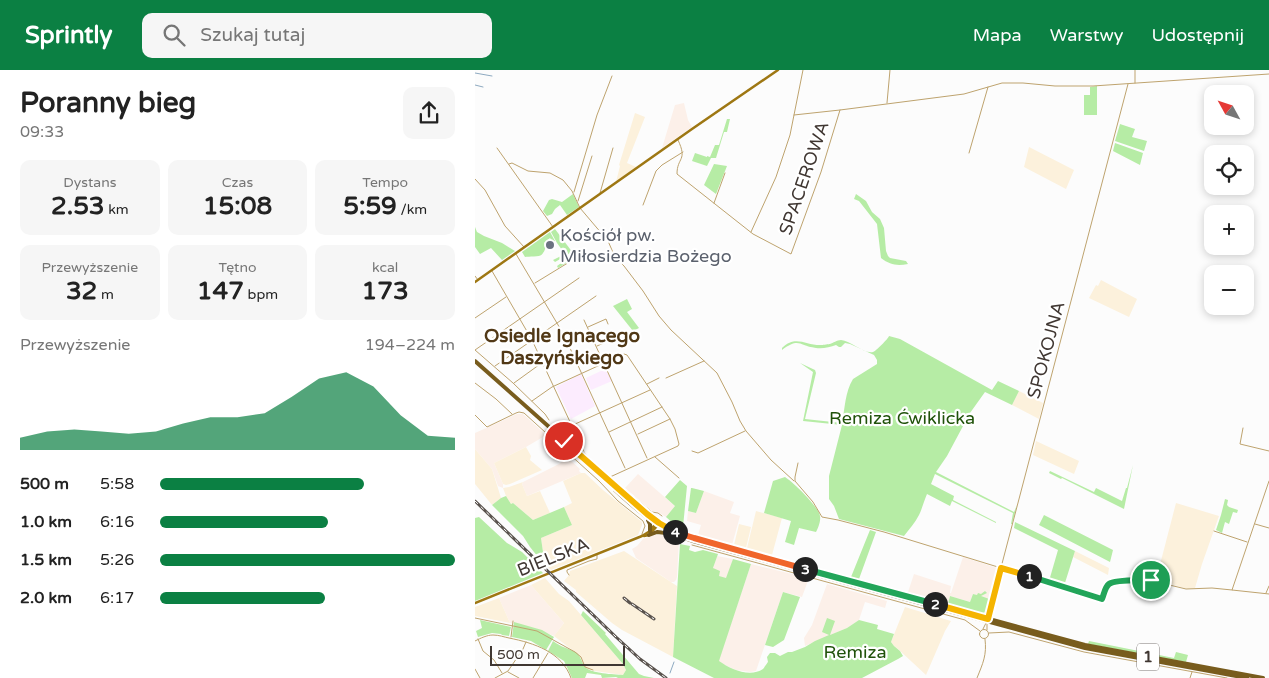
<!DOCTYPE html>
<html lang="pl">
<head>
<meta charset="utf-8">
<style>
  :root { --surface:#fff; --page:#f6f6f6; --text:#222; --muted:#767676; --accent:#0b8043 }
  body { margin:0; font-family:"Varela Round",sans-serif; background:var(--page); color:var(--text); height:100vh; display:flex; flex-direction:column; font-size:19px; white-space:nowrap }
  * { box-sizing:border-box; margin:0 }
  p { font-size:16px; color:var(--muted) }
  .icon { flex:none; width:28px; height:28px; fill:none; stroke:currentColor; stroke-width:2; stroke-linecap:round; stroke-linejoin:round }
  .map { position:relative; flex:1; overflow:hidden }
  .sheet { display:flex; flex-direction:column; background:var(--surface); width:475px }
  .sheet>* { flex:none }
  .needle { width:32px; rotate:310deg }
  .buttons { position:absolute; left:729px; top:15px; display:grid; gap:10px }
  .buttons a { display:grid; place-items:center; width:50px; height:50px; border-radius:10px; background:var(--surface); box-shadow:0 2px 8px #0003; font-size:25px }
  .scale { position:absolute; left:15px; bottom:12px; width:135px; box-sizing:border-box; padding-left:5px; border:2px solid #403732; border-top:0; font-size:14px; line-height:18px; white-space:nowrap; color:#403732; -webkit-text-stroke:4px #fff; paint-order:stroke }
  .pin { position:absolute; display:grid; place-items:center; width:42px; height:42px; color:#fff; margin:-21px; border:2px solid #fff; border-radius:50%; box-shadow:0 1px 5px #0007 }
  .km { position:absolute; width:25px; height:25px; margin:-12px; border-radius:50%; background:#222; color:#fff; font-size:14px; line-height:25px; text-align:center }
  .round { display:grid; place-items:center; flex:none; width:52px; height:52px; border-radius:10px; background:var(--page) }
  .overview { display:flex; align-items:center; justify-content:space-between; height:85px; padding:0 20px }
  h1 { font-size:28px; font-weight:700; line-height:38px }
  .figures { display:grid; grid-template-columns:repeat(3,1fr); gap:8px; height:85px; padding:5px 20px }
  .figures div { display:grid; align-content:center; border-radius:10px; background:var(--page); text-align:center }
  .figures b { font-size:25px; font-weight:700 }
  .figures small { font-size:14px; font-weight:400 }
  .figures p { font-size:14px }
  .chart { height:140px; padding:10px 20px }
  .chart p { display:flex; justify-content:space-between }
  .chart svg { width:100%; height:90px; margin-top:5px; fill:var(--accent); opacity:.7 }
  ul { padding:0 20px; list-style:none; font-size:16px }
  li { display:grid; grid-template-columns:80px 60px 1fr; align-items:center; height:38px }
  li i { height:12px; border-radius:6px; background:var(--accent) }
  header { display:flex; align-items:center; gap:30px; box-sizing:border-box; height:70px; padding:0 25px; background:var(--accent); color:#fff }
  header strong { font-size:24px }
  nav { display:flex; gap:28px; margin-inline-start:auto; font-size:18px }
  .search { width:350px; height:45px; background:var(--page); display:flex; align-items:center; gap:12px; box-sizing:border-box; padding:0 18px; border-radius:10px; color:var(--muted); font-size:19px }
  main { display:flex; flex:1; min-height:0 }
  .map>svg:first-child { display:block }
</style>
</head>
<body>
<header>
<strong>Sprintly</strong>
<div class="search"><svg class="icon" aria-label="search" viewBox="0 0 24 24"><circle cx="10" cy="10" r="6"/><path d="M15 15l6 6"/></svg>Szukaj tutaj</div>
<nav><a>Mapa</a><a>Warstwy</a><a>Udostępnij</a></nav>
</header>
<main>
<section class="sheet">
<div class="overview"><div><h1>Poranny bieg</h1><p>09:33</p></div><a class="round"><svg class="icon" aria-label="share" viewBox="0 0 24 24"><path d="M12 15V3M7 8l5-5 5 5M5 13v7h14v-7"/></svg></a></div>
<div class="figures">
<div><p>Dystans</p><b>2.53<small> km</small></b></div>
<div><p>Czas</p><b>15:08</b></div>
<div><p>Tempo</p><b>5:59<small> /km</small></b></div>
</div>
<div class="figures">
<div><p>Przewyższenie</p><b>32<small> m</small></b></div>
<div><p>Tętno</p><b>147<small> bpm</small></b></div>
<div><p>kcal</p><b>173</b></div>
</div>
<div class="chart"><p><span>Przewyższenie</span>194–224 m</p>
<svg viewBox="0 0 160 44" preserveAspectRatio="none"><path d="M0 44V38L10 35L20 34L30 35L40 36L50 35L60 31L70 28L80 28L90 26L100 18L110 9L120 6L130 13L140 27L150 37L160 38V44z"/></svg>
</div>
<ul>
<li><b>500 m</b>5:58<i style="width:69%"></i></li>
<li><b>1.0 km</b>6:16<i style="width:57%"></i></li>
<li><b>1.5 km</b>5:26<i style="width:100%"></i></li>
<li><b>2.0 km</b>6:17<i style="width:56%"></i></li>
</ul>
</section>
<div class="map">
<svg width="794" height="608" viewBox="0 0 794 608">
  <rect width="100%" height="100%" fill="#fcfcfc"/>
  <path fill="#fcf0e9" d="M209,33L213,50L217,57L187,78L200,35Z
    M42,344H48L70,364L68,367L51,377L19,393L28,414V418L23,416L17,399L0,379V363Z
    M92,387L105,399L104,401L106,403L52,426L47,414L48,412L84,394Z
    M163,404L200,436L191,447L183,442L177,441L150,418Z
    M229,421L259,432L255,443L265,446L257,475L223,465L226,455L212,451L213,441L221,443Z
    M180,465H187L204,470L202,507L201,510L199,512H196L161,488L157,479L162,476L168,469Z
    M242,486L258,489L252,509L243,506L238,498Z
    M488,487L525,499L517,530L498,524L495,532L475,526L473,534L433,522L439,504L476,516L475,523H476Z
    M276,494L334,508L327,527L308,522L281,601L275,602L261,600L243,592Z
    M352,514L412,531L410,538L390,532L384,550L372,558L330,576L329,568L337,555Z
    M56,515L89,553L79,566L60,558L35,553L24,528Z"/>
  <path fill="#fcf1dc" d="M160,43L170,47L152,93L161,97L141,112L145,96L144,95Z
    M554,77L599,100L591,119L549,97Z
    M626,210L662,229L654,247L614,228L621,215L623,216Z
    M544,321L568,333L564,349L537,335Z
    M561,371L604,391L599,404L558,385Z
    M51,377L56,386L55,390L67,400L35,414L31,415L28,414L19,393Z
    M0,379L17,399L26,428L17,435L0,414Z
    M106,403H110L128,420L167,452V455L163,465L76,500L63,487L68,482L66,468L97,455L89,437L97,433L88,411Z
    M48,412L47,414L52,426L65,421L75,443L58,450L38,433L36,434L31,426L28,418L34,417Z
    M701,433L744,446L727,494L720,518L713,519L681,510Z
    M281,441L307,448L297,485L272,478Z
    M264,454L276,457L271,478L259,475Z
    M149,481L202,516L198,587L147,560L137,553L101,522V520L89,511L94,505L95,501Z
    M600,481L634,498L633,505L598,487Z
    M70,508L84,524L94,531L148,594L151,600L148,605L120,601L112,599L108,594L106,588L101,583L79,566L89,553L56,515Z
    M24,528L35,553L0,546V537Z
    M430,537L476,551L470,561L451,605L423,579L419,576L416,572Z"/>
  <path fill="#fcecfe" d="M130,299L137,311L116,320L111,308Z
    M106,304L120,336L96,349L81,317Z"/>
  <path fill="#b6eca5" d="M622,16V45H609V25H615V17Z
    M252,49H255L252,62H249L241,88H236L232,96L217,91L220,83L232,87V86L235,87L240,75H244Z
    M645,54L660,59L657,67L672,71L669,81L640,71Z
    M640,73L668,83L665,95L638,81Z
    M239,94L252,96L241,124L229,115Z
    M98,124L104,137L92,145L85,135L80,139L77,144L72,146L68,141L74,130L77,129L87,132Z
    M381,124L391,131L397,142L405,149L409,158L411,181L413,186L415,188L431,191L433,194C422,196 415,195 406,188L402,154L384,131L379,129Z
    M0,157L2,162L9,166L27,173L40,181L27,190L16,178L5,184L0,177Z
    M80,159L101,187L83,198L82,196L89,191L87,188L80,192L78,190L90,184L82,173L76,162Z
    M75,162L80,171L78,172L75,168L69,173L71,176C70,178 70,181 68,183C66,188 54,186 50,187L47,182Z
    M152,229L157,239L152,242L164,258L158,261L138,236Z
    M414,266L425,269L517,320L523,311L544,321L537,335L510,322L495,343L472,386L461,402L539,442L542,435L537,454H536L538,443L460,404L456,414L479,426L478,430L521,452V453L477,431L475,436L452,424C449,431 447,439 444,445C440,453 434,459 429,466L364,449L359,436L354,429V406L367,355L328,351L338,302L325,293L340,300L341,303L330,349L367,353C370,338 370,322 378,309L402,294V290L399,285L375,274L370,273L366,277H364L361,275C355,277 348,279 341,278C323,276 325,267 307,280V278C321,264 331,276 347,275C348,275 354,274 355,274C358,273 362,270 366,270C376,271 389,284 398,282C401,281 413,269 414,266Z
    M658,395L649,439L587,408L586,409L574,403L575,401L619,422L621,418L647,431L651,418H652Z
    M310,407C318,412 344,437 345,446C346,451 343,458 341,462L324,458L319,475L310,472L316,451L289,443L298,411Z
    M205,410L212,416L208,457L200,455L191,447L200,436L190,427Z
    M216,418H217L229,421L221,443L213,441Z
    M31,426L36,434L38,433L58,450L89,437L97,455L66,468L68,482L63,487L55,477L48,466L17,435L26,428Z
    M750,429L753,430L752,435L754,437L763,440L762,443L758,442L754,454L750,452L747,463L741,460L746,445Z
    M569,445L638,480L635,492L564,455Z
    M4,447L32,473L47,482L68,503L0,531V448Z
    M540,452L600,481L589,516L574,511L583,480L539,458Z
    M395,460L401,462L384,509L376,507Z
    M205,474L215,476L214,480L220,482L228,480L243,484L238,498L245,501L244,506L251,508L258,489L276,494L244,591C255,599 275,608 288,599C289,598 292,593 293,592L292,587L295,583H300L305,586L313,582H317L330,577L340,571L354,565L347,562L352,548L360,551L355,565L372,558L384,550L403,555L402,559L419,564L416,572L419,576L425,581L428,586L423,589L387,608H239L198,587Z
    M510,521L512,523L506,526L517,530L514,542L508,543L473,534L475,526L495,532L498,524L502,525L503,523L506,524Z
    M308,522L325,527L309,570L298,577L290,575Z
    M108,541L131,563L130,564L164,604L169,606L179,608H143L141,607L127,608L126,605L112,603L110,608H97L89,591L73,581L78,571C85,577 96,579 102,583C106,587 107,593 110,597C117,604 138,604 148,605L151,600L148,594L106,545Z
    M5,550L36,557L34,566L27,565L26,564L17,563L3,567L1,561L7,558Z
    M39,552L67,560L79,567L71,580L56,571L37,567Z
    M614,571L699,588L701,582L713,585L711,592L613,574Z"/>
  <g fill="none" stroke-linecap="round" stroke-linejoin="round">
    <path stroke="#8eaac1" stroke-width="1" d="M0,3L17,6
      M0,15L8,17
      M195,603L199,592"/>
    <path stroke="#bea36e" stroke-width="1" d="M660,0V13
      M412,33L415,0
      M319,45L365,40L489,24L527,13H548L580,16H618L794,4
      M203,70C213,91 202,87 202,104L278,164L316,184L346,102L365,40
      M22,78L78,157
      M494,83L513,17
      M34,94L37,93L53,101L75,103L88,110L97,121L105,138L133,171L140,187L149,196L168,221L184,246L196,260L242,303L257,332L265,351L271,361L296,390L319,411
      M0,109L10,120L30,156L49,177
      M99,122L122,45L137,6
      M125,123L138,78
      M103,131L117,86
      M239,133L250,103
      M168,135L181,101L187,95L208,82
      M276,162L301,107L315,65L328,0
      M41,184L89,265L150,398
      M17,201L57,270L109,382L113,387L135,407L177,442L183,443L187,446
      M0,206L3,210
      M60,213L96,191
      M0,248L31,227
      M109,250L172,388
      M113,257L131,249L133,254
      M122,276L147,265
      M20,296L121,226
      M191,308L229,291
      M0,313L21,329L37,344
      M39,313L68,292
      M172,314L184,308
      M57,331L77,317L149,284L152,285L195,349L200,359L204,374L203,376L135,407
      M0,345L12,357L41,343L44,342L49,343L124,411L143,431L168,451L170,456L167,464V466
      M74,350L70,344L38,313L0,280L104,208
      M98,355L175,320
      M768,358L765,374L794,381
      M134,362L187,337
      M163,364L195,349
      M217,381L223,383L270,361
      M180,387L204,408
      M323,393L320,407V411L338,432L347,447L363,450L409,462L627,529C630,520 631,513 642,511H678L711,519L737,518L757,520
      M794,411L757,520L794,524
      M780,454L794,458
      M739,461L772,472
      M217,475L490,550L505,561
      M94,505L92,502V500L114,491L122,489V485
      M791,523L794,516
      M513,547L653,14
      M0,548L62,561L100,582L106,587L110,597L118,600
      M508,559L511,553
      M504.5 564a4.5 4.5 0 1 1 9 0a4.5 4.5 0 1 1-9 0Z
      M512,560V553
      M514,563L534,562L609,582L752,608
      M36,567L38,551
      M3,569L8,581L19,590L27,603
      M0,571C6,568 12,565 18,565C24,565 29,567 34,568C59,573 87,582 96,608
      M0,599L5,608
      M33,602L44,608
      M20,608L33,601L48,579L51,572
      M58,608L73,583
      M502,608C508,593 512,585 510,569
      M715,608L717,602"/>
    <path stroke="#9e7713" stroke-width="2.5" d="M0,212L217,59L303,0
      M169,466L174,465L183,455
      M0,533L167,466L175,461L181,453"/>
    <path stroke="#785c1d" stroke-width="4" d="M0,291L172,444C192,460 214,467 239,474L610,575L788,608
      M140,420C166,443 184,461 218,471L610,578L772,608
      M173,450L175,454V461
      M174,465L182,462L191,463"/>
    <g stroke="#5a534e" stroke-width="3">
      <path id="rail" d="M0,431L141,567L165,589L191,608
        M149,528L155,533
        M157,534L179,549"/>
    </g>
    <use href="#rail" stroke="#fff" stroke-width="1" stroke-dasharray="4" stroke-linecap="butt"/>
  </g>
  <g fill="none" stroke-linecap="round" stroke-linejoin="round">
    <g stroke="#fff" stroke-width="10">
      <path id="split-1" d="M554,506L627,529C629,524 630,517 634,514C641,509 667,511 676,510"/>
    </g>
    <g stroke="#fff" stroke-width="10">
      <path id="split-2" d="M460,534L513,549L526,498L554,506"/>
    </g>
    <g stroke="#fff" stroke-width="10">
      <path id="split-3" d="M330,499L460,534"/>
    </g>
    <g stroke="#fff" stroke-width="10">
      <path id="split-4" d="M200,462L219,468L330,499"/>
    </g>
    <g stroke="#fff" stroke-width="10">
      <path id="split-5" d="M89,371L172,444L184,453L200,462"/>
    </g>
    <use href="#split-1" stroke="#22a559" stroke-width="6"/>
    <use href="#split-2" stroke="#f5b400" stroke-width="6"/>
    <use href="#split-3" stroke="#22a559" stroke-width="6"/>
    <use href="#split-4" stroke="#f0652b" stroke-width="6"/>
    <use href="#split-5" stroke="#f5b400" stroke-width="6"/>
  </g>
  <circle fill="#6b7280" stroke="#fff" stroke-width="2" cx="75" cy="175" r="5"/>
  <g text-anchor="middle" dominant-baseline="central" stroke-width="4.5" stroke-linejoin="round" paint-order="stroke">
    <rect fill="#fff" stroke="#797370" stroke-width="1" x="662" y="573.5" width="22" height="27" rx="4"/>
    <g font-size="16" font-weight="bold" fill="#403732">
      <text x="673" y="587">1</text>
    </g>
    <g font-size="18" fill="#403732" stroke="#fff">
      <text transform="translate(329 108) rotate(-71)">SPACEROWA</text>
      <text transform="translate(571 280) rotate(-75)">SPOKOJNA</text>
      <text transform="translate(78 487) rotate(-22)">BIELSKA</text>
    </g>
    <g font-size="18" fill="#5b616d" stroke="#fff" text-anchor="start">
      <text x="85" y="165">Kościół pw.<tspan x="85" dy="21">Miłosierdzia Bożego</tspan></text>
    </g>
    <g font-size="18" fill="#20520a" stroke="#fff">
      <text x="427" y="348">Remiza Ćwiklicka</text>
      <text x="380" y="582">Remiza</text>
    </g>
    <g font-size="19" font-weight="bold" fill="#513816" stroke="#fff">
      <text x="87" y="266">Osiedle Ignacego<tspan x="87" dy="22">Daszyńskiego</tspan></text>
    </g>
  </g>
</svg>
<div class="buttons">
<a><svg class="needle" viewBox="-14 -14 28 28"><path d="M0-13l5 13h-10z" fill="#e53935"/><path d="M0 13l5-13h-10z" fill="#767676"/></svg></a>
<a><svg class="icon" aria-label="locate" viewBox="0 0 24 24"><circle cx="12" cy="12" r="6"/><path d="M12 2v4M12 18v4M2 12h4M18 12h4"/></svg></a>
<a>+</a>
<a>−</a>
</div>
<div class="scale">500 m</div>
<div class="pin" style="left:676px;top:510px;background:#1e9e55"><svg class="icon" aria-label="arrive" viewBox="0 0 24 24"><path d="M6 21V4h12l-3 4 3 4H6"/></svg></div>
<div class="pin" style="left:89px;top:371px;background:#d93025"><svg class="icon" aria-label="check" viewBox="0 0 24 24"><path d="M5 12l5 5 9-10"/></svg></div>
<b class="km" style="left:554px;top:506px">1</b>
<b class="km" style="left:460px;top:534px">2</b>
<b class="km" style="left:330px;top:499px">3</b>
<b class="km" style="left:200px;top:462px">4</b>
</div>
</main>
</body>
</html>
